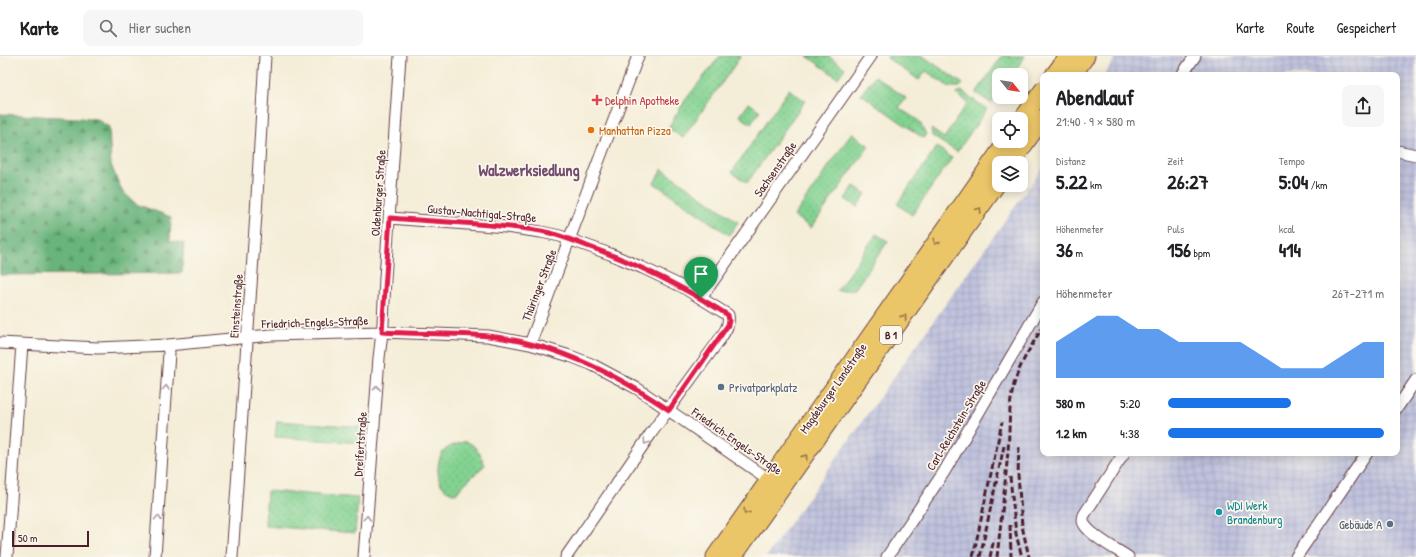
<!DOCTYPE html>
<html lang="de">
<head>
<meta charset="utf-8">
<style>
  :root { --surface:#fff; --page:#f6f6f6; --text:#202124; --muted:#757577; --line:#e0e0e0; --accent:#1a73e8 }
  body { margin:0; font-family:"Patrick Hand",sans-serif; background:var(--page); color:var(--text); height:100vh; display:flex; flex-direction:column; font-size:15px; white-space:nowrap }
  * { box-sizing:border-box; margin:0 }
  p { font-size:13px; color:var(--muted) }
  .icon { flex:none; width:22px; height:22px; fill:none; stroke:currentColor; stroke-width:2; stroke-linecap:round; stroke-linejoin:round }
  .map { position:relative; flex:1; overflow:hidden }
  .sheet { position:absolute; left:1040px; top:16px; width:360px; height:384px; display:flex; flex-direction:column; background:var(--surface); border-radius:8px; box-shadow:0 2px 10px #0003 }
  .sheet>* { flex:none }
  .needle { width:26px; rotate:120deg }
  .controls { position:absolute; left:992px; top:12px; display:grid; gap:8px }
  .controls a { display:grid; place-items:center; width:36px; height:36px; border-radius:8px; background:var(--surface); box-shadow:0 2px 10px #0003; font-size:20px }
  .scale { position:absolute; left:12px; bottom:10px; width:77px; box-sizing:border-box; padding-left:4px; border:2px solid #4a1f2b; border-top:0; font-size:11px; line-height:14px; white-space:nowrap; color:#4a1f2b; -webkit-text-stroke:3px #fbf7ec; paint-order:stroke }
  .pin { position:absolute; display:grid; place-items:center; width:34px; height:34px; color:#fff; margin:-41px -17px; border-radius:50% 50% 50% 0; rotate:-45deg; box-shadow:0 0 4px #0007 }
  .pin .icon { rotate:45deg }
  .round { display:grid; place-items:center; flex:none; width:42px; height:42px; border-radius:8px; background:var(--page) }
  .summary { display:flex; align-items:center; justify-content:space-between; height:68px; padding:0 16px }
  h1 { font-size:22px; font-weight:700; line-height:30px }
  .stats { display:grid; grid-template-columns:repeat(3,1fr); gap:6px; height:68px; padding:4px 16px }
  .stats div { display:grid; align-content:center }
  .stats b { font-size:20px; font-weight:700 }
  .stats small { font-size:11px; font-weight:400 }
  .stats p { font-size:11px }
  .chart { height:112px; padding:8px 16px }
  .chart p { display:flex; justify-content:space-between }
  .chart svg { width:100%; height:72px; margin-top:4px; fill:var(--accent); opacity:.7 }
  ul { padding:0 16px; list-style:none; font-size:13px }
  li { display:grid; grid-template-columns:64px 48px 1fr; align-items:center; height:30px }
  li i { height:10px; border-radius:5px; background:var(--accent) }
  header { display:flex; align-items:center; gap:24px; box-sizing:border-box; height:56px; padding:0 20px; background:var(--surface); border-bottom:1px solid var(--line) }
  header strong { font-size:19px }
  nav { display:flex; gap:22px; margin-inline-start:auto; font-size:14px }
  .search { width:280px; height:36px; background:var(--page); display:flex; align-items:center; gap:10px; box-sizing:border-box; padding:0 14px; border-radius:8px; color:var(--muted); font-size:15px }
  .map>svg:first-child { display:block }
</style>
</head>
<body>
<header>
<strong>Karte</strong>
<div class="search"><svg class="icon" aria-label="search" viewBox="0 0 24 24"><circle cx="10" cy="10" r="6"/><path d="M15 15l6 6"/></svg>Hier suchen</div>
<nav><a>Karte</a><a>Route</a><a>Gespeichert</a></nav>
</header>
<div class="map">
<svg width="1416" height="501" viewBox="0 0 1416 501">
  <defs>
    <pattern id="industrial-grid" width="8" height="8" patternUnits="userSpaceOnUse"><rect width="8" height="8" fill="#bfc2dd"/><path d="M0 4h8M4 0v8" fill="none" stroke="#a6a6be"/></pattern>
    <pattern id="forest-firs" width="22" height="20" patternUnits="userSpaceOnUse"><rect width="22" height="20" fill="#69b47b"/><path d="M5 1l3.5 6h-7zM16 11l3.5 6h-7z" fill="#589265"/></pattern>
    <pattern id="park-dots" width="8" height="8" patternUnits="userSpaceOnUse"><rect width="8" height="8" fill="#82d291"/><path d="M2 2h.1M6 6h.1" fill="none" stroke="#72b47d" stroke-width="1.8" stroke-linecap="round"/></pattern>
  </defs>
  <rect width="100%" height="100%" fill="#fbf7ec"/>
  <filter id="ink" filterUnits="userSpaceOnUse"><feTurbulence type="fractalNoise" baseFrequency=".025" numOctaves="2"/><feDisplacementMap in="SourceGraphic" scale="8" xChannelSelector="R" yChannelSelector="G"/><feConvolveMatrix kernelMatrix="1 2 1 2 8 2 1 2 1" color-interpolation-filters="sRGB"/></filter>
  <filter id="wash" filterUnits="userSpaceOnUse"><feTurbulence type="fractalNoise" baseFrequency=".012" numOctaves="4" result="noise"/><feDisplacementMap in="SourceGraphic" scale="16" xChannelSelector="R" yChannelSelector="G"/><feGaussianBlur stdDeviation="0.9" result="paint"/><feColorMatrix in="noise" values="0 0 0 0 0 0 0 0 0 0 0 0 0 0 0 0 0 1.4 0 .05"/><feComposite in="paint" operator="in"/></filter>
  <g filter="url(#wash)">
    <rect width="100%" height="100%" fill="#f4edd7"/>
    <path fill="url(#industrial-grid)" d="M1117,0H1416V501H766L1043,111V397H1397V19H1104Z"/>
    <path fill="url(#forest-firs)" stroke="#5a6a53" d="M0,58L96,63L109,71L111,109L122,135L136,148L171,161L170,185L184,187L182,217L0,219Z"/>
    <path fill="url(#park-dots)" stroke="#66785e" d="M720,0H741L683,82L668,72L686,43Z
      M807,0H828L845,12L838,22Z
      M888,0H923L963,28L960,31H949L926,15L919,24L887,2Z
      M1002,0H1025L1012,19H999V37L991,47L976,37Z
      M875,20L906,42L899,52L919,65L926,78L923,82L861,38Z
      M789,33L805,45L747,127L732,116Z
      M961,35L987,53L957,96L932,80L931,73L944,82L968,46L956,38Z
      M749,47L760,55L751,68L740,60Z
      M852,77L869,90L811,172L794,160Z
      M937,91L952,102L912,159L897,148Z
      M662,113L738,166L729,179L654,127Z
      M854,130L866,138L857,151L845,143Z
      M876,178L888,185L855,233L837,235Z
      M277,365L363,371L362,387L275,381Z
      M466,385C477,390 480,398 485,409L462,430L456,438C450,436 444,434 441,428C436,419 437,400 445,394C450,389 459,388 466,385Z
      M267,435L358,442L355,477L265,470Z"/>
  </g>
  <g filter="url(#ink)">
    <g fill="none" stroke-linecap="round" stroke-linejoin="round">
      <g stroke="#643e45" stroke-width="13">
        <path id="minor" d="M1182,19L1195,0
          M1397,95L1416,99
          M390,162L506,171L541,176L560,180L610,198L643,212L683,231L728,259C730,269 725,275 720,283L652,376L566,501
          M701,242L871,0
          M0,287L98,292L168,289L271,279L382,276L488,280L530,288L570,300L591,308L638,333L774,427
          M530,288L638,0
          M1397,352L1416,324
          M1124,397L1084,459C1083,462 1082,465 1084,468C1091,480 1116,493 1128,501
          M7,501L22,288
          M155,501L169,297L168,289
          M232,501L256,158L265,0
          M364,501L379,302L383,268L385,222L400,0
          M887,501L944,416L1043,246
          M1296,501L1367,397"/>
      </g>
      <g stroke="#643e45" stroke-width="19">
        <path id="primary" d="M1054,19L1068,0
          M1073,19L1086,0
          M1021,65L1043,34
          M1011,107L1043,62
          M715,501L1007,85
          M733,501L999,125"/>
      </g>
      <use href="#minor" stroke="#fff" stroke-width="11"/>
      <use href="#primary" stroke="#ebc669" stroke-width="17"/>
      <path stroke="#4a1f2b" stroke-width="3" stroke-dasharray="6 3" stroke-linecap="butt" d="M1019,391L1018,419L1022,470L1029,501
        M1010,421L1016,478L1022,501
        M1010,469L1011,501
        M973,501L1002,366
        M980,501L1004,390
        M990,501L994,483
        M997,501C1001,466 1005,430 1008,395C1010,371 1008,347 1015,325C1021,305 1033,288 1043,270"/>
    </g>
    <defs><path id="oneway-chevron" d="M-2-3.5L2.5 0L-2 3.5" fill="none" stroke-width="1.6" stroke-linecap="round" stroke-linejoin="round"/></defs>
    <g stroke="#9a724a">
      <use href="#oneway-chevron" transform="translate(979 154) rotate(-55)"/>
      <use href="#oneway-chevron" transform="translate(936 186) rotate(125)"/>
      <use href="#oneway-chevron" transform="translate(904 261) rotate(-55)"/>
      <use href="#oneway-chevron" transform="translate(805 401) rotate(-55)"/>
      <use href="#oneway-chevron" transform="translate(746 456) rotate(125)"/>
    </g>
    <g stroke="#ae9aa0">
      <use href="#oneway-chevron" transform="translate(166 332) rotate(-86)"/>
      <use href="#oneway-chevron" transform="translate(377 332) rotate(-86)"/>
      <use href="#oneway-chevron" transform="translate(646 386) rotate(124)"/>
      <use href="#oneway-chevron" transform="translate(158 462) rotate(-86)"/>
      <use href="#oneway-chevron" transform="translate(367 462) rotate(-86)"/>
    </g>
  </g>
  <g fill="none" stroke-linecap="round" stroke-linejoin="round" filter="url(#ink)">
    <g stroke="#fff" stroke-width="8">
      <path id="route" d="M390,162C439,166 492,167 541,175C557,178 572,184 587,190C637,207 683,231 728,259L729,265L728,269L669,354C614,317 555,287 488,280C454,277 416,278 382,276Z"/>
    </g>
    <use href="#route" stroke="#e11d48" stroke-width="5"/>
  </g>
  <path fill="#e0444e" stroke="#fbf7ec" stroke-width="1.5" d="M595 38h4v4h4v4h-4v4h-4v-4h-4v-4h4z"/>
  <circle fill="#e8710a" stroke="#fbf7ec" stroke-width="1.5" cx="591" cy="74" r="4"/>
  <g fill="#5c6f8a" stroke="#fbf7ec" stroke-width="1.5">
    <circle cx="721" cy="331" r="4"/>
    <circle cx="1390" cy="468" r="4"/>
  </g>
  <circle fill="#0f9aa8" stroke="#fbf7ec" stroke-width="1.5" cx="1219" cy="456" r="4"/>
  <g text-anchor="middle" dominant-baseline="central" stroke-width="3.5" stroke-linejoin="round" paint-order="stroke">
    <rect fill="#fbf7ec" stroke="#7f6065" stroke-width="1" x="880" y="270" width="22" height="18" rx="3"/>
    <g font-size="11" font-weight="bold" fill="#4a1f2b">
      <text x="891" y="279">B 1</text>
    </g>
    <g font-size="12" fill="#be3a42" stroke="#fbf7ec" text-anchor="start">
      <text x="605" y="44">Delphin Apotheke</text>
    </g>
    <g font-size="12" fill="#c56008" stroke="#fbf7ec" text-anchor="start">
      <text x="599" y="74">Manhattan Pizza</text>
    </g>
    <g font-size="12" fill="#4a1f2b" stroke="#fbf7ec">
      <text transform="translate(775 113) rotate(-55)">Sachsenstraße</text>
      <text transform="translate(378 137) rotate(-86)">Oldenburger Straße</text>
      <text transform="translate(482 157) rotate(5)">Gustav-Nachtigal-Straße</text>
      <text transform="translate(539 229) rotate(-69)">Thüringer Straße</text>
      <text transform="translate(236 250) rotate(-86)">Einsteinstraße</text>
      <text transform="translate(315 266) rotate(-2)">Friedrich-Engels-Straße</text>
      <text transform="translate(833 332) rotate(-55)">Magdeburger Landstraße</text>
      <text transform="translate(956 369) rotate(-59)">Carl-Reichstein-Straße</text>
      <text transform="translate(737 385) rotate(35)">Friedrich-Engels-Straße</text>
      <text transform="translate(360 388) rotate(-86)">Dreifertstraße</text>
    </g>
    <g font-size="12" fill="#4e5e75" stroke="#fbf7ec" text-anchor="start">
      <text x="729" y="331">Privatparkplatz</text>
      <text x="1382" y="468" text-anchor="end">Gebäude A</text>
    </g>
    <g font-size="12" fill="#0d838f" stroke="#fbf7ec" text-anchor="start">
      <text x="1227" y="449">WDI Werk<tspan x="1227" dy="14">Brandenburg</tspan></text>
    </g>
    <g font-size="16" font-weight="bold" fill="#734d6e" stroke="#fbf7ec">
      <text x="529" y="114">Walzwerksiedlung</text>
    </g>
  </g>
</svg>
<div class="controls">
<a><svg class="needle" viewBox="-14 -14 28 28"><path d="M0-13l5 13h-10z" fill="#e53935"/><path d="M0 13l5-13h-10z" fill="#757577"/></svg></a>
<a><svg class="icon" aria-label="locate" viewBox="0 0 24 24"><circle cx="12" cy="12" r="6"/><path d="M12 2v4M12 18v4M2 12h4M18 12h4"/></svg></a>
<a><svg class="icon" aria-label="layers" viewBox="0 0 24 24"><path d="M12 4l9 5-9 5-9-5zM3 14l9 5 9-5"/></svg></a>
</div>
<div class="scale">50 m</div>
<div class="pin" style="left:701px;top:242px;background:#1e9e55"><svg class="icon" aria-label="arrive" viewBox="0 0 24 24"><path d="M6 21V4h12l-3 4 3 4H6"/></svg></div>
<section class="sheet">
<div class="summary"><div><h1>Abendlauf</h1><p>21:40 · 9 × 580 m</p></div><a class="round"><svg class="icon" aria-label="share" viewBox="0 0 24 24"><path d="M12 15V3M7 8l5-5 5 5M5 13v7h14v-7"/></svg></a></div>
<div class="stats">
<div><p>Distanz</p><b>5.22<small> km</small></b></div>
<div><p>Zeit</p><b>26:27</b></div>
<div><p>Tempo</p><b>5:04<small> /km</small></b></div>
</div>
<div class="stats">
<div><p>Höhenmeter</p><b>36<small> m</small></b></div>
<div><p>Puls</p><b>156<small> bpm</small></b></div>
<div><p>kcal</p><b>414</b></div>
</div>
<div class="chart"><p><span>Höhenmeter</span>267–271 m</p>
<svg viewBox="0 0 160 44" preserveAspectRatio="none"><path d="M0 44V22L10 14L20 6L30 6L40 14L50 14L60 22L70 22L80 22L90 22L100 30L110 38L120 38L130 38L140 30L150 22L160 22V44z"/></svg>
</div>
<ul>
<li><b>580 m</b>5:20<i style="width:57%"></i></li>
<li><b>1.2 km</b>4:38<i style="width:100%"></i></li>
</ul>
</section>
</div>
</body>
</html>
